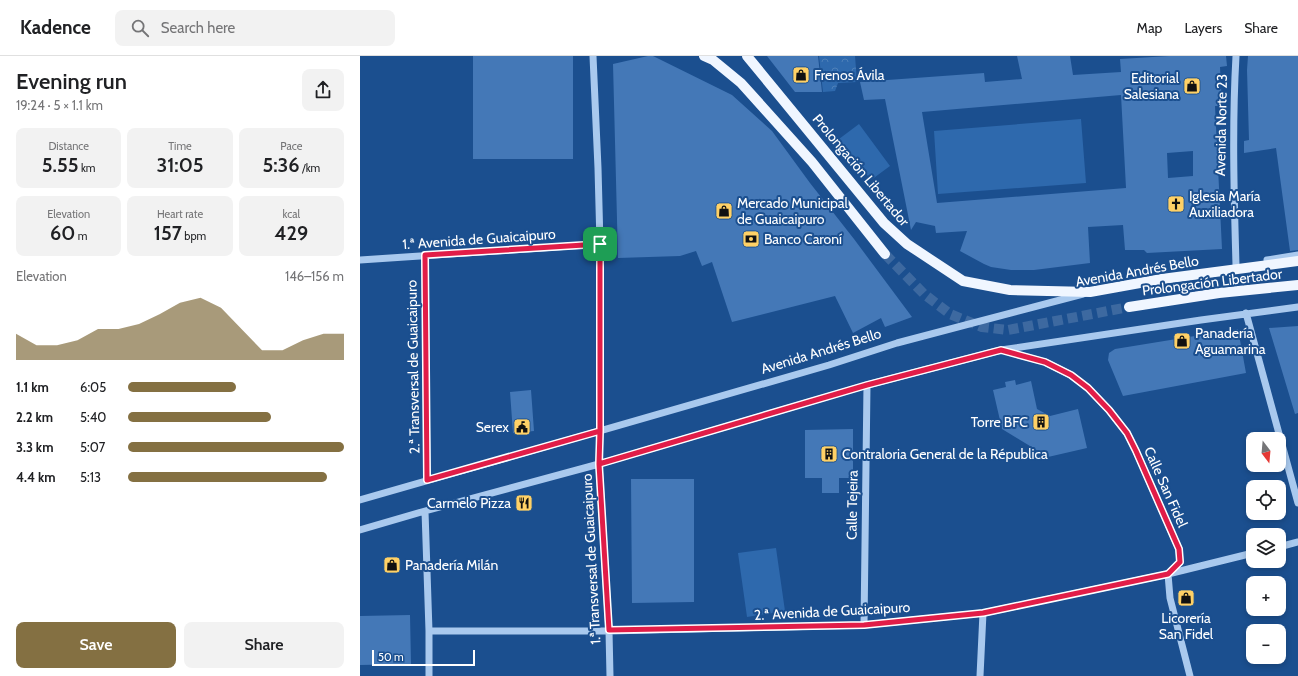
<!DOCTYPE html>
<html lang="en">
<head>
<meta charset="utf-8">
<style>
  :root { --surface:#fff; --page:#f2f2f2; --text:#202124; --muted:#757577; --line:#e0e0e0; --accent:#847042 }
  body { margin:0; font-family:Cabin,sans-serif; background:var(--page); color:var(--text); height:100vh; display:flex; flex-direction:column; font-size:15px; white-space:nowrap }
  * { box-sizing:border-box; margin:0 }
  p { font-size:13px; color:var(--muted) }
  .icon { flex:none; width:22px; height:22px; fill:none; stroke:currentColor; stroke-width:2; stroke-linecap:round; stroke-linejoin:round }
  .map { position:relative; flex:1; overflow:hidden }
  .side { display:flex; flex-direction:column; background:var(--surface); width:360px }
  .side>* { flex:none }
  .needle { width:26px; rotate:164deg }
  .tools { position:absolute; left:886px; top:376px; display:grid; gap:8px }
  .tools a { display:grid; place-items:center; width:40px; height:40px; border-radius:8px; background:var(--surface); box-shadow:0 2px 6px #0003; font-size:20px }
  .scale { position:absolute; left:12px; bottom:10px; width:103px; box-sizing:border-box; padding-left:4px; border:2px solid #fff; border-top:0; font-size:11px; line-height:14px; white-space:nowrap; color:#fff; -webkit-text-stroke:3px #1b4f8f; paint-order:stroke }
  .pin { position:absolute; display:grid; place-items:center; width:34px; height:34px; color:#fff; margin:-17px; border-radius:8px; box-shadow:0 2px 6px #0006 }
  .round { display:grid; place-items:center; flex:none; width:42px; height:42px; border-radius:8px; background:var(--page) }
  .headline { display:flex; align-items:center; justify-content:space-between; height:68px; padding:0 16px }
  h1 { font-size:22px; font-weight:600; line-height:30px }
  .stats { display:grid; grid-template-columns:repeat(3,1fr); gap:6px; height:68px; padding:4px 16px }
  .stats div { display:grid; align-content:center; border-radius:8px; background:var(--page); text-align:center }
  .stats b { font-size:20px; font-weight:600 }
  .stats small { font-size:11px; font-weight:400 }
  .stats p { font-size:11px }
  .chart { height:112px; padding:8px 16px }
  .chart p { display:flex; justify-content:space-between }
  .chart svg { width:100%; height:72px; margin-top:4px; fill:var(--accent); opacity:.7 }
  .primary-button { display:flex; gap:8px; margin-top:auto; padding:8px 16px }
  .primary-button a { flex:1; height:46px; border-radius:8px; background:var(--accent); color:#fff; font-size:16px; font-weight:600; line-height:46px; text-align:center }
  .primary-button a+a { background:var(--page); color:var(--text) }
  ul { padding:0 16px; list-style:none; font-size:13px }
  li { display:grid; grid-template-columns:64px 48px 1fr; align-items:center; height:30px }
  li i { height:10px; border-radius:5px; background:var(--accent) }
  header { display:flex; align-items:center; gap:24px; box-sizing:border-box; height:56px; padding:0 20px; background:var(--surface); border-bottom:1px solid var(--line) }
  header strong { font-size:19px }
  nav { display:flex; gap:22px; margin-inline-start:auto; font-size:14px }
  .search { width:280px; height:36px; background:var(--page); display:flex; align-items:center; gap:10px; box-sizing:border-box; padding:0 14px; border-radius:8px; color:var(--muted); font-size:15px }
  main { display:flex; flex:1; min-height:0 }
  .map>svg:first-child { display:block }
</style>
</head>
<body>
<header>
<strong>Kadence</strong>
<div class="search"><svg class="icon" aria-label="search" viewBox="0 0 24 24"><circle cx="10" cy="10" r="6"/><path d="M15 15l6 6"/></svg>Search here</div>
<nav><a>Map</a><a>Layers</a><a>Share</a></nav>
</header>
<main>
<section class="side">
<div class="headline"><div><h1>Evening run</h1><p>19:24 · 5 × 1.1 km</p></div><a class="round"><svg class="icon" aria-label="share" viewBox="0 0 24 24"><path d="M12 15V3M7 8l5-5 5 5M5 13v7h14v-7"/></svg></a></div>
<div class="stats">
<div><p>Distance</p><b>5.55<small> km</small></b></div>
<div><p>Time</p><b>31:05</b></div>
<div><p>Pace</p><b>5:36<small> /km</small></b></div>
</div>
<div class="stats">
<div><p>Elevation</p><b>60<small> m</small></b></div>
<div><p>Heart rate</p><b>157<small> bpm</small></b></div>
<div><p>kcal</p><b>429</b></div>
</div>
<div class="chart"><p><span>Elevation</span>146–156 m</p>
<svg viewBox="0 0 160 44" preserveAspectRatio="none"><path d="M0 44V28L10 35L20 35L30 32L40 25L50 25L60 22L70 16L80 9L90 6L100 12L110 25L120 38L130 38L140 32L150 28L160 28V44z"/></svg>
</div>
<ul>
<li><b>1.1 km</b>6:05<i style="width:50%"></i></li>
<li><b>2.2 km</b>5:40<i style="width:66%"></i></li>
<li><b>3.3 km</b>5:07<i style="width:100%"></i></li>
<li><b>4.4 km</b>5:13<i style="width:92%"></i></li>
</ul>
<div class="primary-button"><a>Save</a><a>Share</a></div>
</section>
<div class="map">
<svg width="938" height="620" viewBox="0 0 938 620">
  <defs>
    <pattern id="forest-crowns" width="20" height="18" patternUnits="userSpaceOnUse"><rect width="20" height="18" fill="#2e69ad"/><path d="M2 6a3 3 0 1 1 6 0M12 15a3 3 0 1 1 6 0" fill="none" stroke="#4d80b9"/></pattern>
  </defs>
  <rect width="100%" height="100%" fill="#1b4f8f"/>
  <path fill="#2e69ad" d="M721,63L726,127L578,138L574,75Z
    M499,68L530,110L511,124L479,83Z
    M416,492L425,555L387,561L378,497Z"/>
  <path fill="url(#forest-crowns)" d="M459,0H495L497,26L478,27L475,35L463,36Z"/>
  <path fill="#4478b7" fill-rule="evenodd" d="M113,0H213V103H113Z
    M288,0H293L372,39L412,75L450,127L494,183L552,261L525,271L521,262L493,277L475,240L372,266L352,206L342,210L336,195L320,200L258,202L253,8Z
    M407,0H458L462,36H435Z
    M657,0H710L713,19L761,16L760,3L809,0H866L867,10L860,11L862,50H855L862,193L787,197L784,194H765L763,169L728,171L730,207L674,214H651L631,211L624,208L600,195L607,175L576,177L575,170L556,166L551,174L525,43L504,44L500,26L624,17L625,26L662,23ZM761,39L766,132L577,147L562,56ZM833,95V120L808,122L807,97Z
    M888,0H938V194L930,195L916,92L884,97V85L889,84L887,14Z
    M938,270V357L935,358L909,272Z
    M878,273L886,317L763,340L748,304L749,297L755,293Z
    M655,324L656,329L671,325L677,353L690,360L718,353L727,392L688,401L642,373L633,334L646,331L645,326Z
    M171,334L174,375L153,377L150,336Z
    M493,373V422H479V437H462V422H445V374Z
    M271,423H334V546L272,547Z
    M50,559L51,608L0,609V560Z"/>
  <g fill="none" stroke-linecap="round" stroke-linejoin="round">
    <path stroke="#3d69a0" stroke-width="10" stroke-dasharray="10 5" stroke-linecap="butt" d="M525,198L564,238L590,258L622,271L648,274L769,251"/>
    <path stroke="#a9c9ee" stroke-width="7" d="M233,0L238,112L240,188V375L239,408L249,575L250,620
      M876,0C872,70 874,139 876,209
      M65,199L67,423
      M0,204L240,188
      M907,204L938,199
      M886,257L938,447
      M645,295L685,306L711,319L728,332L749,354L767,377L776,395L819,493L820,506L808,518L810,542L830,620
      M0,444L469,309L537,287L723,238
      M65,455L69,575V620
      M0,474L65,455L239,408L507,329L641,294L841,264L938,251
      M919,491L938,486
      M504,569L507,329
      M69,575H249L504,569L623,557L808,518L893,497
      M620,620L623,557"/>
    <path stroke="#f0f6ff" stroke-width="10" d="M344,0L353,4L381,27L452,106L525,198
      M387,0L524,167L547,188L603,225L650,234L730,236L802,223L938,205
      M769,251L859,237L938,229"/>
  </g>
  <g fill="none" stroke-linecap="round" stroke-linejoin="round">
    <g stroke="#fff" stroke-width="8">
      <path id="route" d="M240,188V375L239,408L249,574L504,569L623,557L808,518L820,506L819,493L776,395L767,377L749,354L728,332L711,319L685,306L641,294L507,329L239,408L240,375L67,424L65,199L240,188"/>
    </g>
    <use href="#route" stroke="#e11d48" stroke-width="5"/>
  </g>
  <defs>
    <g id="shop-square" transform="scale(0.9)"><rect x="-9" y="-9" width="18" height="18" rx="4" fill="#ffd166" stroke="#1b4f8f"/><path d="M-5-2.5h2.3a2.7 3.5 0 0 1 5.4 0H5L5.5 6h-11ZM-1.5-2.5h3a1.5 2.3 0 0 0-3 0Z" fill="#111"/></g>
    <g id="church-square" transform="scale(0.9)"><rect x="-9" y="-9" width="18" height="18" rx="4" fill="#ffd166" stroke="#1b4f8f"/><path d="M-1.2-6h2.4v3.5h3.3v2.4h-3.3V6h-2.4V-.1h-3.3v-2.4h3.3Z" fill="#111"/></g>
    <g id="bank-square" transform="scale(0.9)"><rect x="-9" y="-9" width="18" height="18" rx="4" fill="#ffd166" stroke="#1b4f8f"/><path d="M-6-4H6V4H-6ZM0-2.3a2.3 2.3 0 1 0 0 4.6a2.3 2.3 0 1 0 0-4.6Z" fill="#111"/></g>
    <g id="building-square" transform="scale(0.9)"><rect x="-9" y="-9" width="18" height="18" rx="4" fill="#ffd166" stroke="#1b4f8f"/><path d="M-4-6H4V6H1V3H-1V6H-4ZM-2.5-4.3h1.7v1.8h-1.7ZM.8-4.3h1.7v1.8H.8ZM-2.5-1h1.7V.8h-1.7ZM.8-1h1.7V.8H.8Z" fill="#111"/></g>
    <g id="civic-square" transform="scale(0.9)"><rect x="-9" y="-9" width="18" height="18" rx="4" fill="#ffd166" stroke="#1b4f8f"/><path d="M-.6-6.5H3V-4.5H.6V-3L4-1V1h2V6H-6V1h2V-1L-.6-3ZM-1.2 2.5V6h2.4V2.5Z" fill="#111"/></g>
    <g id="restaurant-square" transform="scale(0.9)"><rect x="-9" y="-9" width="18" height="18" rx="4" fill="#ffd166" stroke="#1b4f8f"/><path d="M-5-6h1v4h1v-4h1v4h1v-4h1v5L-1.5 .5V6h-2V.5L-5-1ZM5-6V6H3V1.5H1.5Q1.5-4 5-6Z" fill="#111"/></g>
  </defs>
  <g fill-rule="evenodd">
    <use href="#shop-square" x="441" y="19"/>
    <use href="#shop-square" x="832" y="30"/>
    <use href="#church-square" x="816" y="148"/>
    <use href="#shop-square" x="364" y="155"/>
    <use href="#bank-square" x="391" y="183"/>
    <use href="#shop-square" x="822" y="285"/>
    <use href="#building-square" x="681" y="366"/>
    <use href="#civic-square" x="162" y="371"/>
    <use href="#building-square" x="469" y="398"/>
    <use href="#restaurant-square" x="164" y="447"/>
    <use href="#shop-square" x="32" y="509"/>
    <use href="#shop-square" x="826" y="542"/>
  </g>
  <g text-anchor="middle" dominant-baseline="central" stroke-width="4" stroke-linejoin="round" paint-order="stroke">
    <g font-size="14" fill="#fff" stroke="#1b4f8f" text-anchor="start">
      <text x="454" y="19">Frenos Ávila</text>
      <text x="819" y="22" text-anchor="end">Editorial<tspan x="819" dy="16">Salesiana</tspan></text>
      <text x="829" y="140">Iglesia María<tspan x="829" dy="16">Auxiliadora</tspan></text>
      <text x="377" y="147">Mercado Municipal<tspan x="377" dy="16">de Guaicaipuro</tspan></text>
      <text x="404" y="183">Banco Caroní</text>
      <text x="835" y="277">Panadería<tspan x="835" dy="16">Aguamarina</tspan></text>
      <text x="668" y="366" text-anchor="end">Torre BFC</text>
      <text x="149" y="371" text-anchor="end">Serex</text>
      <text x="482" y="398">Contraloria General de la Républica</text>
      <text x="151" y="447" text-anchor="end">Carmelo Pizza</text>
      <text x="45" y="509">Panadería Milán</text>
      <text x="826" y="562" text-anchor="middle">Licorería<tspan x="826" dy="16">San Fidel</tspan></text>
    </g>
    <g font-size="14" fill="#fff" stroke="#1b4f8f">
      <text transform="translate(861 69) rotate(-89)">Avenida Norte 23</text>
      <text transform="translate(501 114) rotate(50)">Prolongación Libertador</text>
      <text transform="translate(119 183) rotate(-4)">1.ª Avenida de Guaicaipuro</text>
      <text transform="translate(777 215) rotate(-10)">Avenida Andrés Bello</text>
      <text transform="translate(852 226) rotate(-7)">Prolongación Libertador</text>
      <text transform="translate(461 295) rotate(-17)">Avenida Andrés Bello</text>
      <text transform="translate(53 311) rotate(-91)">2.ª Transversal de Guaicaipuro</text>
      <text transform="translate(806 431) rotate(66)">Calle San Fidel</text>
      <text transform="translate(492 449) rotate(-89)">Calle Tejeira</text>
      <text transform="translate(231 503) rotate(-93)">1.ª Transversal de Guaicaipuro</text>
      <text transform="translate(472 555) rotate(-3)">2.ª Avenida de Guaicaipuro</text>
    </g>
  </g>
</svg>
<div class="tools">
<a><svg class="needle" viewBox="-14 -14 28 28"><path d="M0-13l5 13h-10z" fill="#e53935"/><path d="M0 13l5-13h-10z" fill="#757577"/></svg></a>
<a><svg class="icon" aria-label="locate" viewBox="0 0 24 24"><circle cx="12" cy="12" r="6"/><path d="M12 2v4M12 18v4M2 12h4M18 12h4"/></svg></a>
<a><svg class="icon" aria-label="layers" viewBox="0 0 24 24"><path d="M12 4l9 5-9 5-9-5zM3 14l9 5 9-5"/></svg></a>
<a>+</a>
<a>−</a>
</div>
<div class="scale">50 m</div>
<div class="pin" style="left:240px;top:188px;background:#1e9e55"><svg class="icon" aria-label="arrive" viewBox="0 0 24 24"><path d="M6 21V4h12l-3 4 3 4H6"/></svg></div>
</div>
</main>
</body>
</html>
